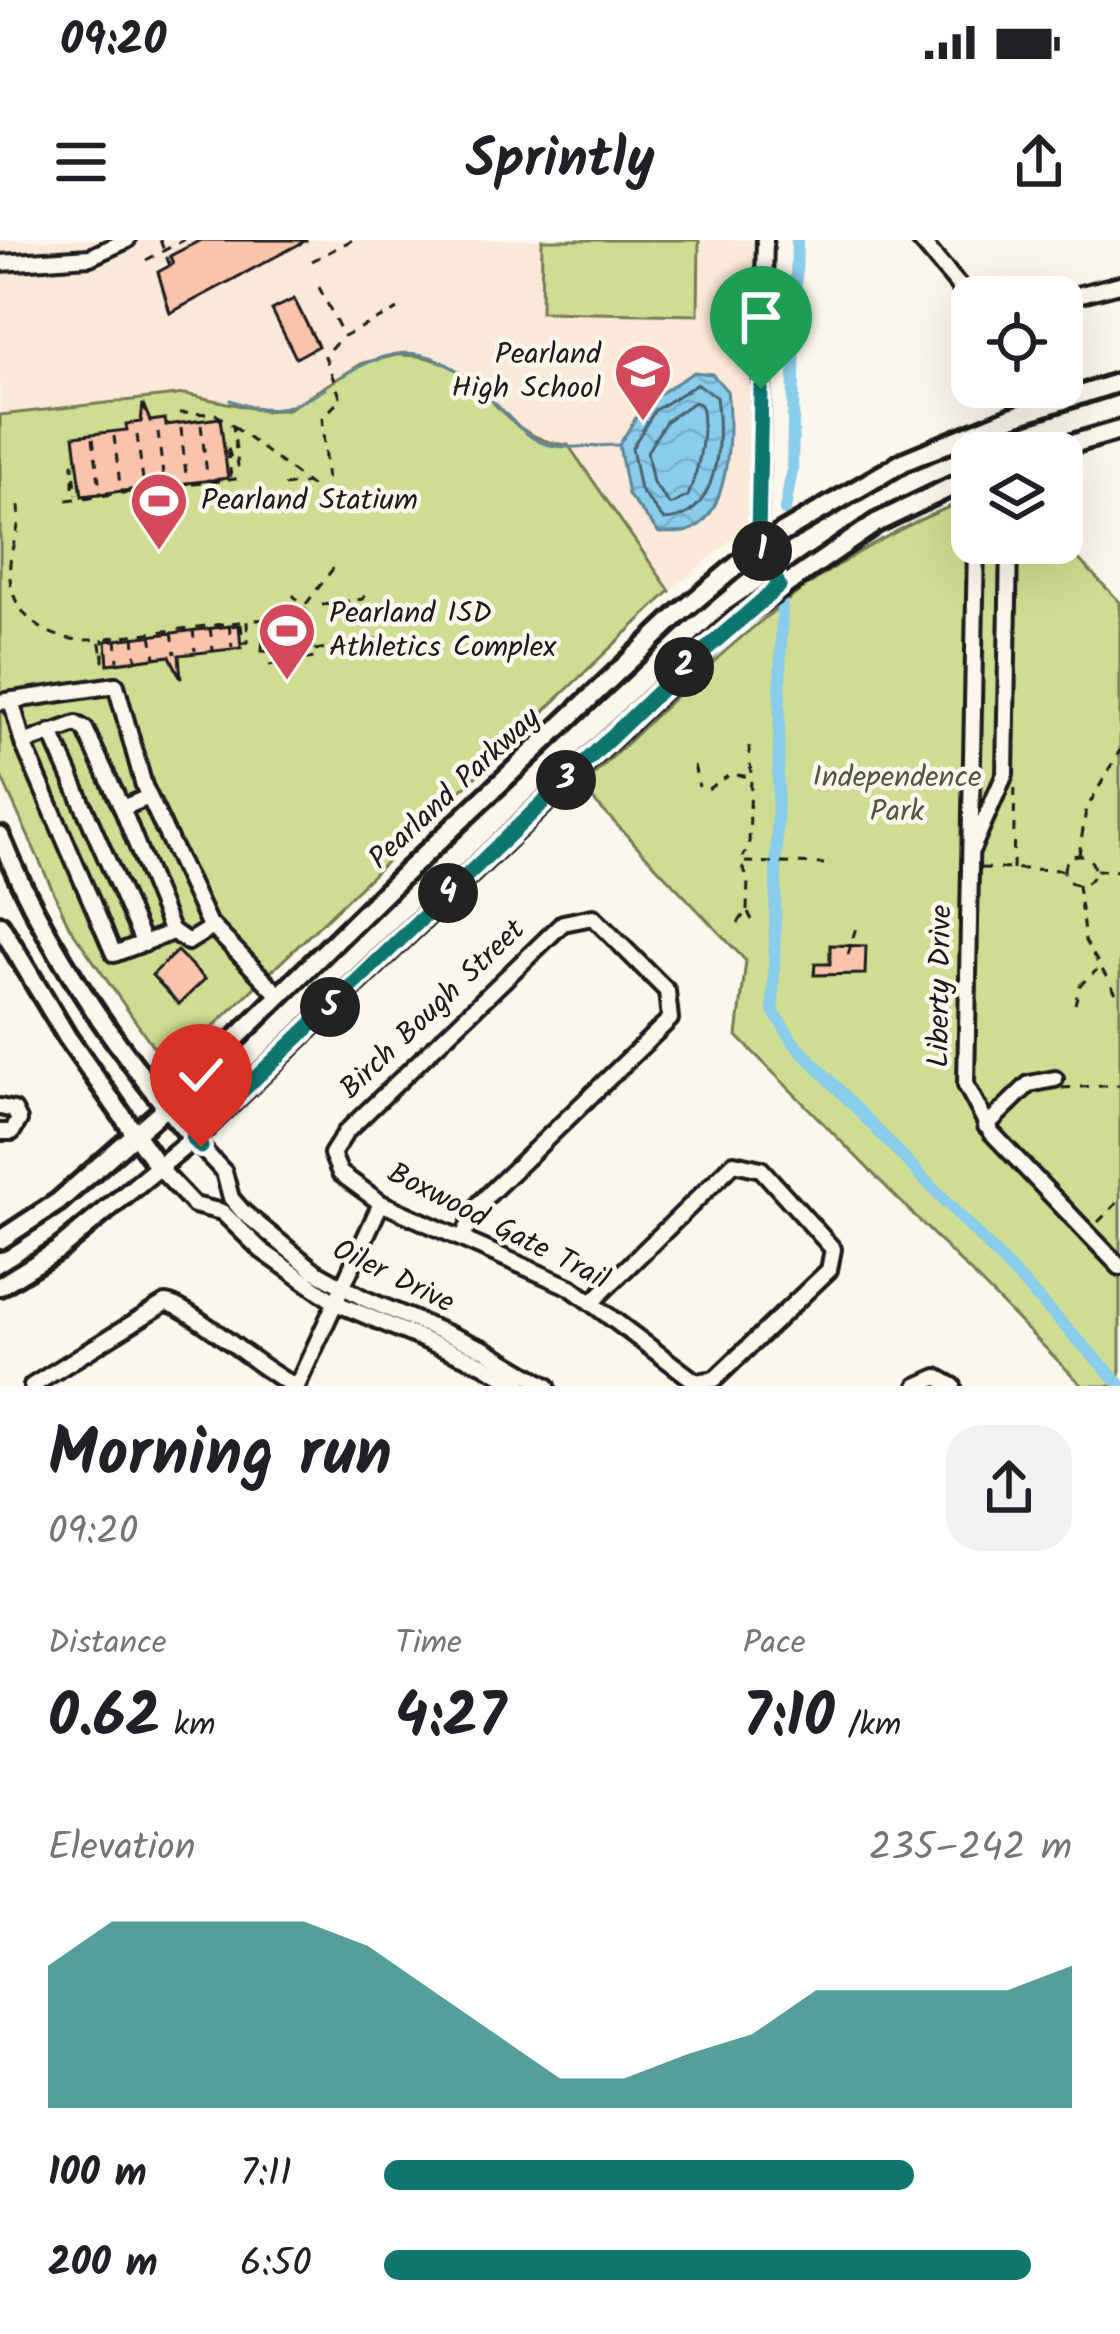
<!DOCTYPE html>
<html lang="en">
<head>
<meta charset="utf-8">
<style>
  :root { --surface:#fff; --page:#f2f2f2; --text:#202124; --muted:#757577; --accent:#0f766e }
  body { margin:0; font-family:Kalam,sans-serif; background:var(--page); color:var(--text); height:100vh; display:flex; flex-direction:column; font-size:45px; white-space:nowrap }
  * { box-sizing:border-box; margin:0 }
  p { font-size:39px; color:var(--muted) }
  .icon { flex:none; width:66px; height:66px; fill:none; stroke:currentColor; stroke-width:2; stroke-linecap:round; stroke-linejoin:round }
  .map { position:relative; height:1146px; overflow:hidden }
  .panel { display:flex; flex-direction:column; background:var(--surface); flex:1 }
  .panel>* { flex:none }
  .fabs { position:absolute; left:951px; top:36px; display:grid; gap:24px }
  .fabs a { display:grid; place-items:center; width:132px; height:132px; border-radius:24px; background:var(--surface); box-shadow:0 12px 48px #0002; font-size:60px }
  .pin { position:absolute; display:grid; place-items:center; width:102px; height:102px; color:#fff; margin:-123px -51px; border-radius:50% 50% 50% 0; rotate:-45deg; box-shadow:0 0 12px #0007 }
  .pin .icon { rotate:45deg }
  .km { position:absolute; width:60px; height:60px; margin:-30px; border-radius:50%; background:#222; color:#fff; font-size:33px; line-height:60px; text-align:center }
  .round { display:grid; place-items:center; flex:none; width:126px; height:126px; border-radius:36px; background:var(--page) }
  .overview { display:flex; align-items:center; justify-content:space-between; height:204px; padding:0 48px }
  h1 { font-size:66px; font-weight:700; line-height:90px }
  .stats { display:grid; grid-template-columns:repeat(3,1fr); gap:18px; height:204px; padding:12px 48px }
  .stats div { display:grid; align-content:center }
  .stats b { font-size:60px; font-weight:700 }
  .stats small { font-size:33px; font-weight:400 }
  .stats p { font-size:33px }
  .chart { height:336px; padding:24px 48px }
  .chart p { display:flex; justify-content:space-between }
  .chart svg { width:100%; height:216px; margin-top:12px; fill:var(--accent); opacity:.7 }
  ul { padding:0 48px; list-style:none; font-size:39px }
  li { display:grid; grid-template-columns:192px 144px 1fr; align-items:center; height:90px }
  li i { height:30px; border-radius:15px; background:var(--accent) }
  .status { display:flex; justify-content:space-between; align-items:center; height:84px; padding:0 60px; background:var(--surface); direction:ltr }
  .status svg { height:33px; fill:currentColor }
  header { display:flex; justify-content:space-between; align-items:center; height:156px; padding:0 48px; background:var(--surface); font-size:54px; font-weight:700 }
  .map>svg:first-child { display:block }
</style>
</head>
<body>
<div class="status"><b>09:20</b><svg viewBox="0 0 49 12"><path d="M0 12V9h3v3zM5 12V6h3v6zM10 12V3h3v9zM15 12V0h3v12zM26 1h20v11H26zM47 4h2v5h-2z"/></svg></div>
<header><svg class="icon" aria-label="menu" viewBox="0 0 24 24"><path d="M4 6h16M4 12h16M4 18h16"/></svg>Sprintly<svg class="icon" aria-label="share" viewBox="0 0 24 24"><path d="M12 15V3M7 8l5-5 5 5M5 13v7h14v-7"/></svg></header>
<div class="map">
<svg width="1120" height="1146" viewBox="0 0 1120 1146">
  <defs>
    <pattern id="water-waves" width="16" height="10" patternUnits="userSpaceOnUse" patternTransform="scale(3)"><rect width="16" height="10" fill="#8acceb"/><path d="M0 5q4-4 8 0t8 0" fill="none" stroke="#76afc9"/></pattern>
  </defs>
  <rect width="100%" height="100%" fill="#fbf7ec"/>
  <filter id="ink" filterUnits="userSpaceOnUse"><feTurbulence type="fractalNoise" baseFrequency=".00833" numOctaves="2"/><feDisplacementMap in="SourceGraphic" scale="24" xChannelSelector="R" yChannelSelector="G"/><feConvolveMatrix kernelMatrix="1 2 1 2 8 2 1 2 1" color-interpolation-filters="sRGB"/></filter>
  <g filter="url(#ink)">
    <path fill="#fae8d8" d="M0,0H776L770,278L743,290L670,351L568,206L543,203L522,190L462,130L433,116L363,123L288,169L265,171L185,154L0,175Z"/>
    <path fill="#cedd91" stroke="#757c56" stroke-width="3" d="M542,0H699L698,75L541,72Z
      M397,115C489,112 489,199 568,205L670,351L169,829L69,686L0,534V175L185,154L265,171L288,169L363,123Z
      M972,258V303L1062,302L1120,362V1146H1083L737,796L746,721L581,547C708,427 803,321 972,258Z"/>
    <path fill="url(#water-waves)" stroke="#5e8698" stroke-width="3" d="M694,132L712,134L727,151C732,187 731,277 688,291C680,294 668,292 659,293L628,255L619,205L645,163Z"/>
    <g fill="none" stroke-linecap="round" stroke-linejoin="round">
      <path stroke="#48626f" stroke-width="3" d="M697,144L716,157C722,200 720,278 664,280L640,250L632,208L655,170Z
        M694,162L701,165C707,195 699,227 688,256L670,265L653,243L647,212L666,181Z"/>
      <path stroke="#5e8698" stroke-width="3" d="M343,136C418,89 451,121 506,174C516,185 529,198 543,203C565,211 596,205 619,205
        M230,160C268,175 291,170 325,149"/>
      <path stroke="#8acceb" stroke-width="12" d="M785,270L792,230L797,0
        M782,363L773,771L794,803L1120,1144"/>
    </g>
    <path fill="#f9c4ab" stroke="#1c1c1c" stroke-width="3" d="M201,0H307L170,73L158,32L173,24L170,16Z
      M294,59L318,106L296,118L272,70Z
      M143,164L150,181L165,179L166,185L220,178L228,238L82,256L74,196L127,190L126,184L141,182Z
      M304,378L312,405L296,410V420L283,422L280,412L262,411L264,384Z
      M239,385L241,408L179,415L181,439L170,416L108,424L106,401Z
      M830,705L866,706L865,734L814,735L815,724H830Z
      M177,711L205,739L179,764L152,735Z"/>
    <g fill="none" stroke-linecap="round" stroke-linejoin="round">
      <g stroke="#1c1c1c" stroke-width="22">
        <path id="minor" d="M765,0L758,298L779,346
          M920,0L972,61
          M0,23L90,17L127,0
          M1062,59L1120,44
          M957,200L972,237V275
          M976,303L966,845L991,892L1120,1027
          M11,460L23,503L76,484L85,489L122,568L149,557
          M0,462L116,445L144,546L208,682L279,755
          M51,492L144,704
          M23,503L114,714L173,692
          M122,568L171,690L188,702L212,687
          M972,609L1005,534L1009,303
          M0,867L14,870L19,880L12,892H0
          M986,886L1029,844L1055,839
          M193,899L224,932L231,958L243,972L315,1031L365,1059L486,1110L547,1146
          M159,928L194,965L222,972L261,1010L336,1063L482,1124L520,1146
          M463,996L481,962L670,779L667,751L593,677L563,683L346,892L332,914L340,933L381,963L570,1047L696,1142L715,1139L829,1030L833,1009L761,929L734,923L593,1061
          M32,1146L165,1063C187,1063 262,1132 295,1146
          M297,1146L381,963
          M917,1146L937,1137L953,1146"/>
      </g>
      <g stroke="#1c1c1c" stroke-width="26">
        <path id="major" d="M1041,213L1120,190
          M0,596C45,707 115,808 193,899
          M0,685L67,797L159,928
          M0,1000L58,962L166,867L407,631L680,373L760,306L905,221L1014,176L1120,142
          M0,1046L58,1010L193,899L735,380L876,283L972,237"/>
      </g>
      <path stroke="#1c1c1c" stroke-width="3" stroke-dasharray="9 9" stroke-linecap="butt" d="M160,0L170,26
        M146,20L184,0
        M312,21L352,0
        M319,47L342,93
        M179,173L215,174L233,186L238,226L233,227
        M201,185L208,242
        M233,186L331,261
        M181,188L187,245
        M158,192L164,244
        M137,195L144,247
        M114,196L121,253
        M93,198L101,256
        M231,237L227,205L233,225
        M284,246L307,243
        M73,248V224L77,255
        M328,257L322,178L341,159L324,114L344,96L398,69
        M67,260L243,238
        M19,266C21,289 12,301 10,323C5,377 52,406 99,399L103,421V399
        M306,364L338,322
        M322,365L363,359L365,353
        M241,384L243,403L248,402L247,381L306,375
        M229,385L232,407
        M210,388L213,410
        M193,389L195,411
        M172,392L175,414
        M151,395L155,417
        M134,396L136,419
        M107,398L247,381
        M116,399L118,421
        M315,410L377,399
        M269,425L314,418L309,374L293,355
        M749,506L751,535
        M694,525L699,547
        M737,535L751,537L749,605L743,617
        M708,549L728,536
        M1079,615L1086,570L1120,510
        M1064 630a15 15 0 1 1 30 0a15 15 0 1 1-30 0Z
        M745,622L824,624
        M742,627L748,638L747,670
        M981,628L1065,630
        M1013,629L1015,542
        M1096,630L1120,631
        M1078,645L1085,701L1120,760
        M738,683L747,670L754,684
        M848,715L856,687
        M1075,764L1080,745L1097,730
        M1062,848L1120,845
        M1098,982L1120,960"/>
      <use href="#minor" stroke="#fbf7ec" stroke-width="14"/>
      <use href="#major" stroke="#fbf7ec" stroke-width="16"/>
    </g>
  </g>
  <g fill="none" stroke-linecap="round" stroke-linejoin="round" filter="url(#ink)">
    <g stroke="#fff" stroke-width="24">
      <path id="route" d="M201,907L193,898L674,437L779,346L758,298L761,149"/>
    </g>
    <use href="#route" stroke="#0f766e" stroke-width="15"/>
  </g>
  <defs>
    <g id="school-pin" transform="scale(3)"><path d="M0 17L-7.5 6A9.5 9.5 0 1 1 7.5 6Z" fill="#d1495b" stroke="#fbf7ec"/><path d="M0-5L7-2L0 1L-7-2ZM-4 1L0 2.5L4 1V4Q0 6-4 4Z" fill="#fff"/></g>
    <g id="stadium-pin" transform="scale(3)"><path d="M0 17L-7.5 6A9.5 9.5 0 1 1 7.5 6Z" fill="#d1495b" stroke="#fbf7ec"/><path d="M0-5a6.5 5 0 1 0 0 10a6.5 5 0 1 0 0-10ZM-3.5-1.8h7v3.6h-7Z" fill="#fff"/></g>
  </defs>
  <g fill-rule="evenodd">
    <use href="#school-pin" x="643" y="132"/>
    <use href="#stadium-pin" x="159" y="261"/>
    <use href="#stadium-pin" x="287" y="391"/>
  </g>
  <g text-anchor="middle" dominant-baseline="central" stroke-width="9" stroke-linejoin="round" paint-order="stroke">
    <g font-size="30" fill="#1c1c1c" stroke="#fbf7ec" text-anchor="start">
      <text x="601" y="115" text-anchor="end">Pearland<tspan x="601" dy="34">High School</tspan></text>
      <text x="201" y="261">Pearland Statium</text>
      <text x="329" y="374">Pearland ISD<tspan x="329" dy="34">Athletics Complex</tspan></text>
    </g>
    <g font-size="30" fill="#51563f" stroke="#fbf7ec">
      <text x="897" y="538">Independence<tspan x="897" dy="34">Park</tspan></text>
    </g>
    <g font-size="30" fill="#1c1c1c" stroke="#fbf7ec">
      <text transform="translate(455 549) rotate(-43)">Pearland Parkway</text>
      <text transform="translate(941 746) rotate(-89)">Liberty Drive</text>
      <text transform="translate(433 770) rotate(-44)">Birch Bough Street</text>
      <text transform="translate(498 987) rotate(27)">Boxwood Gate Trail</text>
      <text transform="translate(393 1037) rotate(26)">Oiler Drive</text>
    </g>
  </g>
</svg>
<div class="fabs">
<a><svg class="icon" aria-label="locate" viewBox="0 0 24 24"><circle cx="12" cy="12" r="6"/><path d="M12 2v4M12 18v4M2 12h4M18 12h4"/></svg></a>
<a><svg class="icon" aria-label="layers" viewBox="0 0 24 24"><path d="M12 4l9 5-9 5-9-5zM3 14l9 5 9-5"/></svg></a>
</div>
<div class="pin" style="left:761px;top:149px;background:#1e9e55"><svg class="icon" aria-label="arrive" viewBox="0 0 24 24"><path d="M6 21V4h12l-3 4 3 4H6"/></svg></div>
<div class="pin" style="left:201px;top:907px;background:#d93025"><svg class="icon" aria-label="check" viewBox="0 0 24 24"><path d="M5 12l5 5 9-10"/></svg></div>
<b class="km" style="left:762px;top:311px">1</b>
<b class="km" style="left:684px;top:427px">2</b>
<b class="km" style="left:566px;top:540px">3</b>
<b class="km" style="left:448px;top:653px">4</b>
<b class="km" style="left:330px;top:767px">5</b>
</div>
<section class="panel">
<div class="overview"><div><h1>Morning run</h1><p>09:20</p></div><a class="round"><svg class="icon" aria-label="share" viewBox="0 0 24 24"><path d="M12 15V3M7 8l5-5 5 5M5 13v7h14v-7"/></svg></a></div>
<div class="stats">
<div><p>Distance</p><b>0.62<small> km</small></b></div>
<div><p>Time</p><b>4:27</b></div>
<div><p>Pace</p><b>7:10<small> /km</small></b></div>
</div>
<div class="chart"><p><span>Elevation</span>235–242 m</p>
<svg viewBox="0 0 160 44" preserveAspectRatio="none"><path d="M0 44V15L10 6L20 6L30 6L40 6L50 11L60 20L70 29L80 38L90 38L100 33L110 29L120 20L130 20L140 20L150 20L160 15V44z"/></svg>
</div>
<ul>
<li><b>100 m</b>7:11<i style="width:77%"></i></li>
<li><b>200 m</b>6:50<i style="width:94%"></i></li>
</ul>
</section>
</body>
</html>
